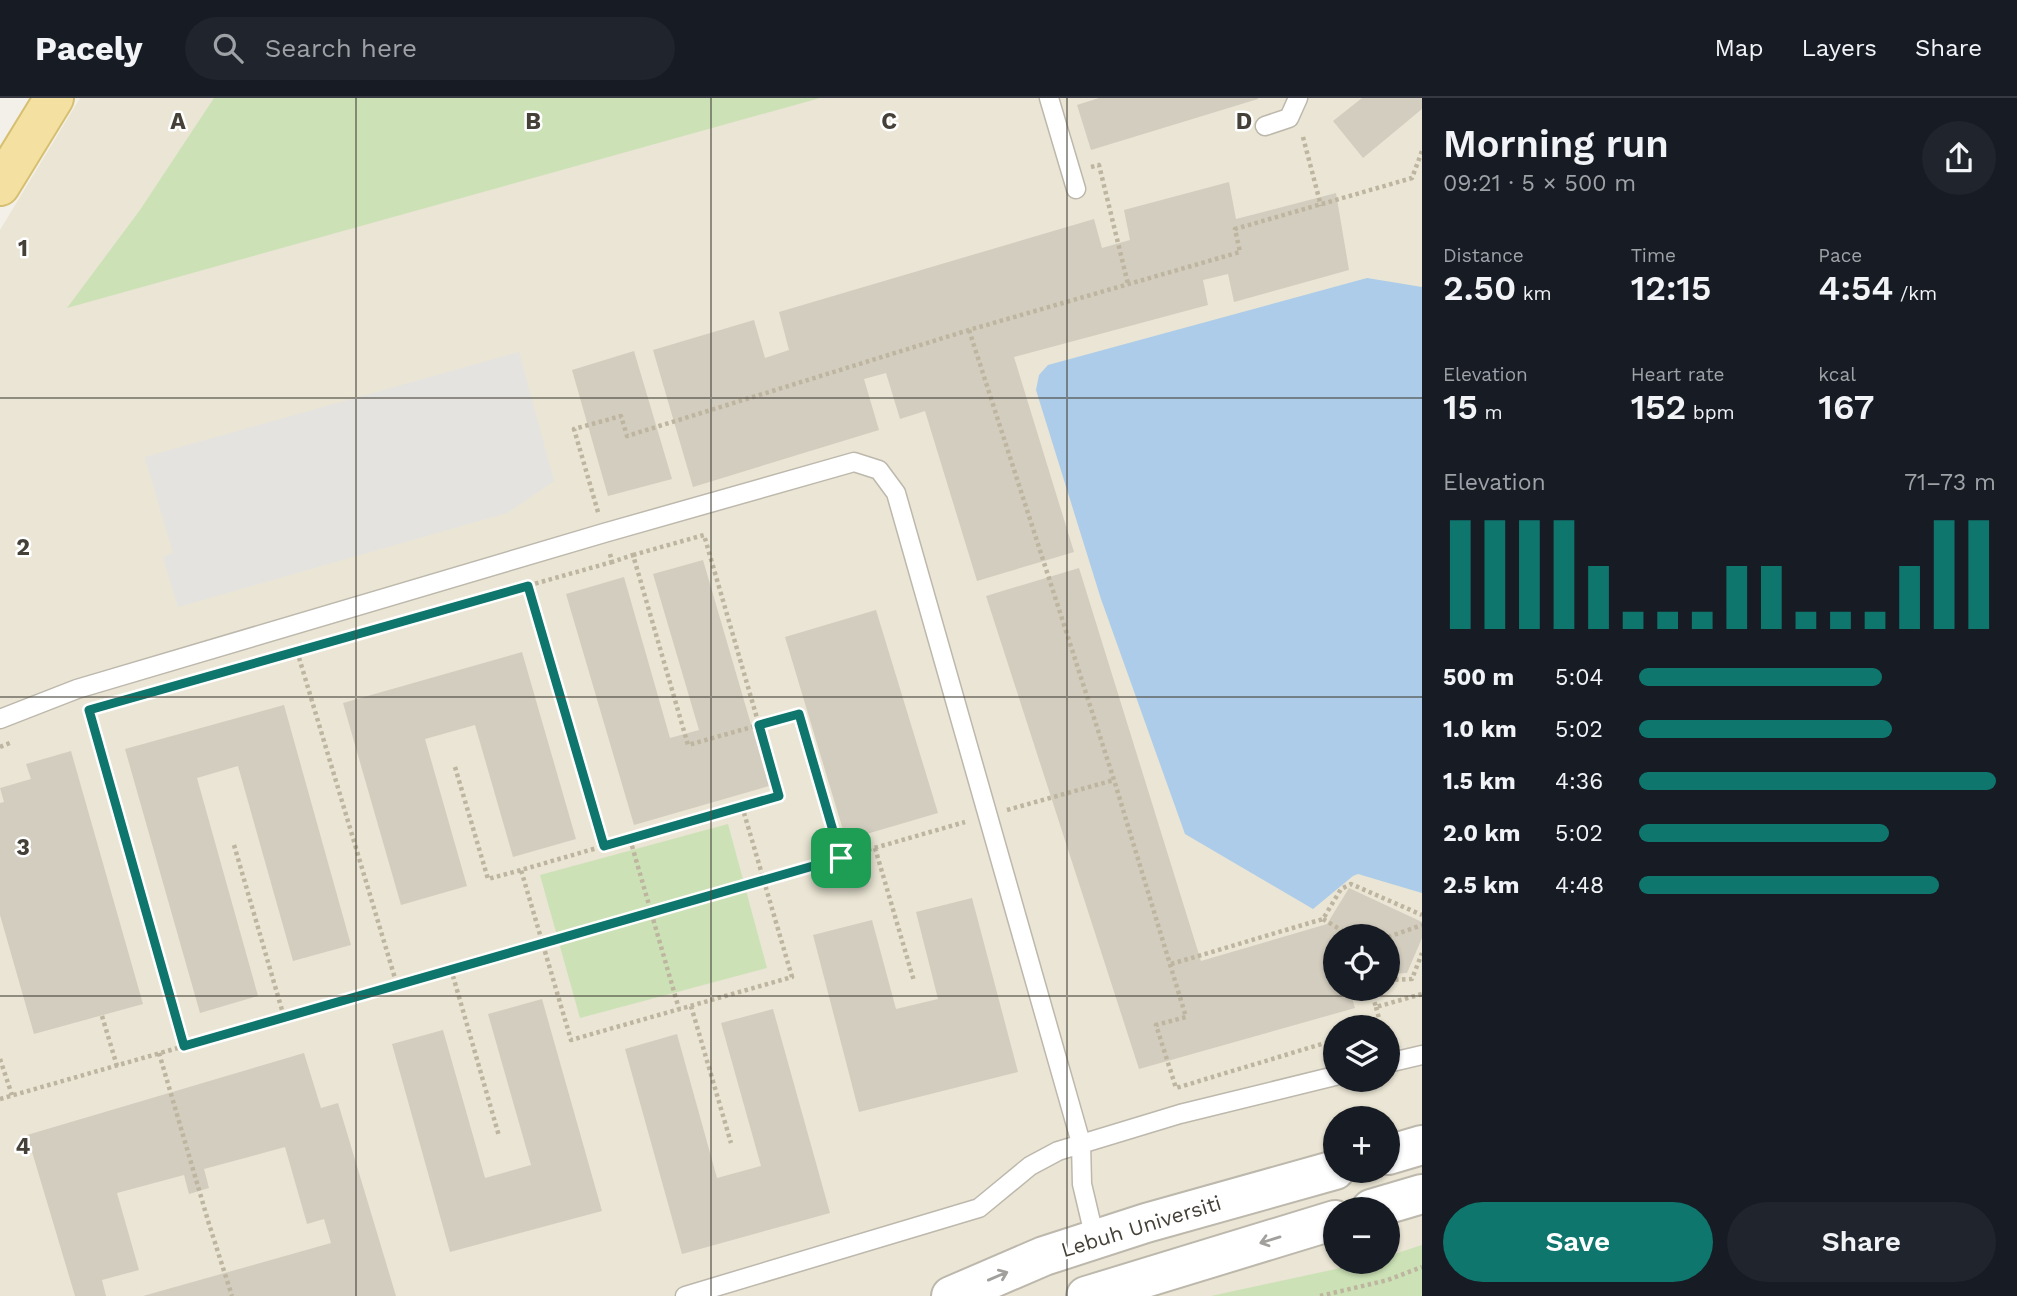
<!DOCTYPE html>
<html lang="en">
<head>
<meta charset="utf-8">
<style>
  :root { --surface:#171b24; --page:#20242c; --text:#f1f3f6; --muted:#9ea1a6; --line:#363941; --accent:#0f766e }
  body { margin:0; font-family:"Work Sans",sans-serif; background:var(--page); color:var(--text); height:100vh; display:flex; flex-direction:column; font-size:26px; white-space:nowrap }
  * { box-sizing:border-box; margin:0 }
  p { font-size:23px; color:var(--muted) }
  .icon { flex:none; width:38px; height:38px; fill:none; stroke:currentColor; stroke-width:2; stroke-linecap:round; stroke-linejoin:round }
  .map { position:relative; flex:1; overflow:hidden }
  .panel { display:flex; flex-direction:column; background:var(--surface); width:595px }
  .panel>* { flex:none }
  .fabs { position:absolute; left:1323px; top:826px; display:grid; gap:14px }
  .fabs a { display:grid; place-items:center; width:77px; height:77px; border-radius:50%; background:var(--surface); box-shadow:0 2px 5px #0004; font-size:35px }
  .pin { position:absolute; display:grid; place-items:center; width:60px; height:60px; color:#fff; margin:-30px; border-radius:14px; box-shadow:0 4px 10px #0006 }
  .round { display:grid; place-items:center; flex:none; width:74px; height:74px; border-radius:37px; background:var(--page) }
  .overview { display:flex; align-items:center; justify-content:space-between; height:119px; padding:0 21px }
  h1 { font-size:38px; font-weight:600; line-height:52px }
  .stats { display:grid; grid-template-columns:repeat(3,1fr); gap:10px; height:119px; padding:7px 21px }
  .stats div { display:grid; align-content:center }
  .stats b { font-size:35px; font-weight:600 }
  .stats small { font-size:19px; font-weight:400 }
  .stats p { font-size:19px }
  .chart { height:196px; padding:14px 21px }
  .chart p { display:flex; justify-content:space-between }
  .chart svg { width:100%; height:126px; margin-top:7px; stroke:var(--accent); stroke-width:6 }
  .primary-button { display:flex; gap:14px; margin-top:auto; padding:14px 21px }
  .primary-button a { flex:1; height:80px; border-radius:42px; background:var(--accent); color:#fff; font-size:28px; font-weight:600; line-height:80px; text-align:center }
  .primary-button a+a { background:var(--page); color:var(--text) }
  ul { padding:0 21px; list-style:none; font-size:23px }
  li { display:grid; grid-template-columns:112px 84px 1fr; align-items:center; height:52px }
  li i { height:18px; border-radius:9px; background:var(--accent) }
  header { display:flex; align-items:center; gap:42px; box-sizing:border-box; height:98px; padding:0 35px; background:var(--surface); border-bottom:2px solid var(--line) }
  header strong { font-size:33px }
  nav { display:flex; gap:38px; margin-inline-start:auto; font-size:24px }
  .search { width:490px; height:63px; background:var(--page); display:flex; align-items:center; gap:18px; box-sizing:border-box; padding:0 24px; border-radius:38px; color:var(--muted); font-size:26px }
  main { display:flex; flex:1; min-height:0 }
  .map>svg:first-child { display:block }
</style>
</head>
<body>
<header>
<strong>Pacely</strong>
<div class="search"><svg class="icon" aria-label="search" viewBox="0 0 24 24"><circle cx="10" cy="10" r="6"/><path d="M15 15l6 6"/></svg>Search here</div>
<nav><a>Map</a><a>Layers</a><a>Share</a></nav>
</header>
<main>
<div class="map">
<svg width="1422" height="1198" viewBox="0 0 1422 1198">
  <rect width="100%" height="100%" fill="#f3f0e9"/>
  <path fill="#eae5d4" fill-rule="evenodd" d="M80,0H1422V1198H0V132ZM1335,838H1388V891H1335ZM1335,929H1388V982H1335ZM1335,1020H1388V1073H1335ZM1335,1111H1388V1164H1335Z"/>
  <path fill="#cce2b6" d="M214,0H820L67,210L140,112Z
    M728,726L767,870L580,920L540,777Z
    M1422,1147V1198H1211L1368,1164H1388V1158Z"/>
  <path fill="#e4e3e0" d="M519,254L554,383L507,415L178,509L163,459L173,455L145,359Z"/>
  <path fill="#accce9" d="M1367,180L1422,189V795L1358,776L1353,778L1313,811L1185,736L1101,501L1036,292L1039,277L1048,267Z"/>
  <path fill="#d3cdbf" d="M1099,0H1258V1L1091,52L1077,7Z
    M1362,0H1422V11L1363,60L1333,23Z
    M1229,84L1236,121L1336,95L1349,172L1234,204L1228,176L1203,182L1208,207L1014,259L1074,454L977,483L925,313L900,321L886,275L864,281L879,332L693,389L653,252L754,222L765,260L789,252L779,214L1094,121L1102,150L1130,142L1124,112Z
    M634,253L672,381L608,398L572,272Z
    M703,462L769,688L634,727L566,496L624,479L670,640L699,632L653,476Z
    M1079,470L1201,863L1327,826L1349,790L1422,824V840L1407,875L1388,876V838H1335V891H1349L1355,910L1139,971L986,498Z
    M876,512L938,715L846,742L785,539Z
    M522,554L576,741L513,759L475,627L425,641L467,788L401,807L343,605Z
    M284,607L351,847L293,863L238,668L197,680L258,898L200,915L125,651Z
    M71,653L143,906L34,936L0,817V705L4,704L0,690L31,681L26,666Z
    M972,800L1018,974L859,1014L813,837L872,822L896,911L938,901L916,814Z
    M542,901L602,1113L450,1154L392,946L443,932L485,1080L531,1067L488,916Z
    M773,911L830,1115L682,1156L625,951L677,936L717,1080L761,1068L721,925Z
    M304,955L321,1010L338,1005L396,1198H143L331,1145L324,1121L307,1126L285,1049L204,1071L209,1090L189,1096L184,1077L117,1095L139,1172L102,1182L106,1198H75L27,1037Z"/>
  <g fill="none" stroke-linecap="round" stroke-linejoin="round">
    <g stroke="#bdb8ac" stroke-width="21">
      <path id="service" d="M1049,0L1076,91
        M1265,28L1289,20L1298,0
        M0,621L77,591L604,435L854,364L879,372L896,395L1081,1045L1082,1086L1095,1141
        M1388,965L1422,957
        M685,1198L979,1110L1030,1068L1058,1053L1180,1016L1335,978"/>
    </g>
    <g stroke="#bdb8ac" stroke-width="42">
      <path id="tertiary" d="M1388,1057L1422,1047
        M1371,1111L1422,1096
        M951,1198L1044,1158L1146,1125L1335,1072
        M1086,1198L1335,1122"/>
    </g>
    <g stroke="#d7bf72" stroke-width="42">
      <path id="primary" d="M0,88L54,0"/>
    </g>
    <path stroke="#bdb59f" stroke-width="4.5" stroke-dasharray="3.5 3.5" stroke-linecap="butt" d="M1303,39L1321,108
      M1091,69L1099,67L1128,186
      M969,232L1114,682L1186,919L1156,927L1176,990L1335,942
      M598,414L574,331L621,318L627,338L969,232L1240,154L1235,131L1412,80L1422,53
      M610,456L612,464L633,457L688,647L759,627L779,698L742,708
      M633,457L704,437L759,627L799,616L841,760
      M528,488L604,748
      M306,550L612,464
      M297,553L397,887
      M89,612L184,948
      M0,649L12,644
      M455,669L488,781L521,772
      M742,708L792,879L571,942L521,772Z
      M1007,712L1114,682
      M630,741L679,911
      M234,747L284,919
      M875,750L914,883
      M1323,821L1351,838
      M1388,839L1422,827
      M1171,866L1323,821L1341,791L1351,786L1422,817
      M451,871L499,1038
      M1388,882L1412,881L1422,855
      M1370,891L1376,909L1422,896
      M691,908L731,1045
      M1376,909L1381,928L1377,929
      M102,918L117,968
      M159,955L209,1126L232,1198
      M0,961L12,997
      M0,1001L965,724
      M1320,1198L1388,1182L1422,1169"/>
    <use href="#service" stroke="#fff" stroke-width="18"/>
    <use href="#tertiary" stroke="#fff" stroke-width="38"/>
    <use href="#primary" stroke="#f4e1a1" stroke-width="38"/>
  </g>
  <defs><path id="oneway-shaft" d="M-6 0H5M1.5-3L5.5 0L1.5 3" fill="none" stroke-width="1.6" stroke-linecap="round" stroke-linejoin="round" transform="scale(1.75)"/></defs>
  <g stroke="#a2a09c">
    <use href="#oneway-shaft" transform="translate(1270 1142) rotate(163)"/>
    <use href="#oneway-shaft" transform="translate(998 1178) rotate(-23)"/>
  </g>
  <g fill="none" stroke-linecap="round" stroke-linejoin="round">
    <g stroke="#fff" stroke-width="14">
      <path id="route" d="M528,488L604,748L779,698L759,627L799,616L841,760L184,948L89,612Z"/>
    </g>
    <use href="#route" stroke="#0f766e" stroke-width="9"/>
  </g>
  <path fill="none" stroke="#454138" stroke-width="2" stroke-opacity="0.55" d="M356,0V1198M711,0V1198M1067,0V1198M0,300H1422M0,599H1422M0,898H1422"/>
  <g text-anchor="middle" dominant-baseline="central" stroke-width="5" stroke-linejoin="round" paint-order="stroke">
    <g font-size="21" fill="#454138" stroke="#fff">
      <text transform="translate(1141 1128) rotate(-17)">Lebuh Universiti</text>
    </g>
  </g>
  <g font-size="23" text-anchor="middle" font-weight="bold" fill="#454138" stroke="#fff" stroke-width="5" stroke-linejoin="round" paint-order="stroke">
    <text x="178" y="31">A</text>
    <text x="533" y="31">B</text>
    <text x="889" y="31">C</text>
    <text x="1244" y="31">D</text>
    <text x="23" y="158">1</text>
    <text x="23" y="457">2</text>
    <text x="23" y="757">3</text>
    <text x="23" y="1056">4</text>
  </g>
</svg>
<div class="fabs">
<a><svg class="icon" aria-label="locate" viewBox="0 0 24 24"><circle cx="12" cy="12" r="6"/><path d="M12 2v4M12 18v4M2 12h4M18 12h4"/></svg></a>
<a><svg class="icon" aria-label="layers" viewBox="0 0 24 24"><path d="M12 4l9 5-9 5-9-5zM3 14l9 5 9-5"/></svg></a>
<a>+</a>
<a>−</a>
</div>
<div class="pin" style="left:841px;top:760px;background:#1e9e55"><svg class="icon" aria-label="arrive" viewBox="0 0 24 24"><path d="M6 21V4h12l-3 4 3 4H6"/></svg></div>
</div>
<section class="panel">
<div class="overview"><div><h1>Morning run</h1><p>09:21 · 5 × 500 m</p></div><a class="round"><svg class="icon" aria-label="share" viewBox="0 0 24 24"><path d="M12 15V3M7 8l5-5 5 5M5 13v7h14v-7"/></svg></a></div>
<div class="stats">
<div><p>Distance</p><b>2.50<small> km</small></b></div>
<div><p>Time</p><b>12:15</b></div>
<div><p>Pace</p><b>4:54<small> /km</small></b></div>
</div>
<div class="stats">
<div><p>Elevation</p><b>15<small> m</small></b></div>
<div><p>Heart rate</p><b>152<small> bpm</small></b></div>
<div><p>kcal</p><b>167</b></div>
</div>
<div class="chart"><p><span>Elevation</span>71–73 m</p>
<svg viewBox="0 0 160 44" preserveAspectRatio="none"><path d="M5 44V6M15 44V6M25 44V6M35 44V6M45 44V22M55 44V38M65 44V38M75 44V38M85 44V22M95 44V22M105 44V38M115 44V38M125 44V38M135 44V22M145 44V6M155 44V6"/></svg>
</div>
<ul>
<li><b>500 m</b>5:04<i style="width:68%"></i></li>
<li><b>1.0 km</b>5:02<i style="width:71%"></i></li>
<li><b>1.5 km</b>4:36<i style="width:100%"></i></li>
<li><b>2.0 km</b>5:02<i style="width:70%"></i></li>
<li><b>2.5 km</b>4:48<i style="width:84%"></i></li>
</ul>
<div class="primary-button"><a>Save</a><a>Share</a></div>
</section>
</main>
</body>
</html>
